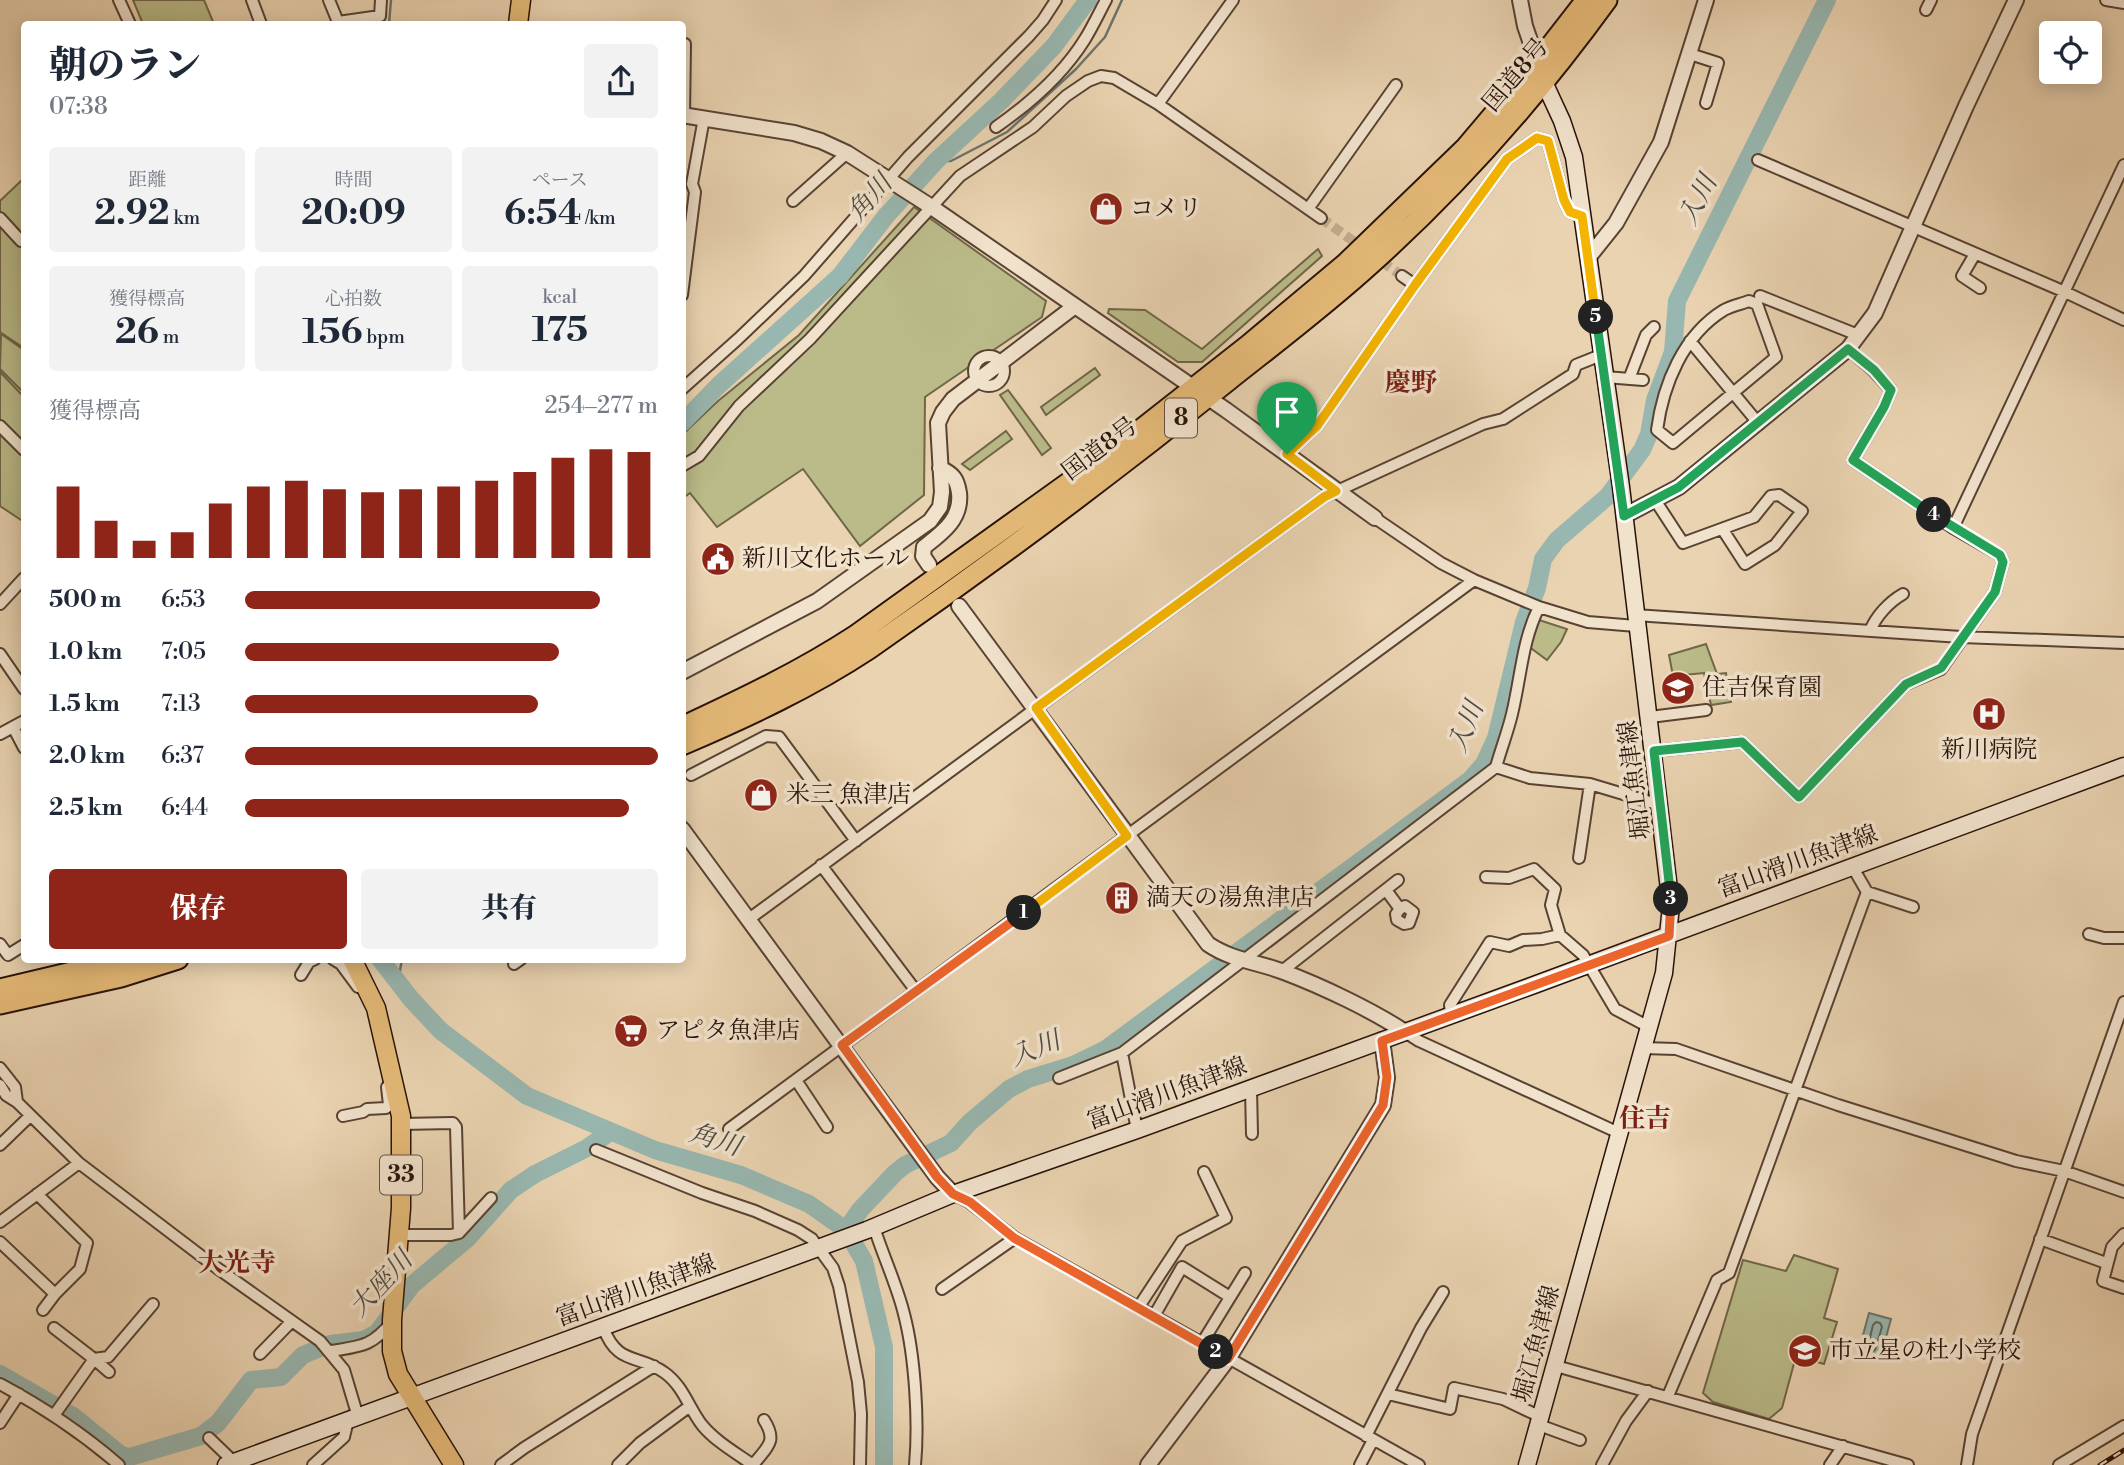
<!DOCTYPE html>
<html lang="ja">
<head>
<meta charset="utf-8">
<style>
  :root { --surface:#fff; --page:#f2f2f3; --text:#1f2937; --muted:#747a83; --accent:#8f2418 }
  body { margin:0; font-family:"Libre Bodoni","Noto Serif JP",serif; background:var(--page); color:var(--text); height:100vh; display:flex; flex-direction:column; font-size:26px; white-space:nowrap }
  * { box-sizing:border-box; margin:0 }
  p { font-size:23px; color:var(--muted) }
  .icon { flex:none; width:38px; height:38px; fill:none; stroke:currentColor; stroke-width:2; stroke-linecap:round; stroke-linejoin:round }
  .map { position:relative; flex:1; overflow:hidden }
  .drawer { position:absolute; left:21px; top:21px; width:665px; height:942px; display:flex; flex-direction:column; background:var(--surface); border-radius:7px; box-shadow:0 4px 18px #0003 }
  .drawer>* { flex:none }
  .tools { position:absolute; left:2039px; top:21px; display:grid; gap:14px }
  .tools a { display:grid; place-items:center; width:63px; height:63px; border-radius:7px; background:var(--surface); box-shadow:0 4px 18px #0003; font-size:35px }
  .pin { position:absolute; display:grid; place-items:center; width:60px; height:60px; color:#fff; margin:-72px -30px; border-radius:50% 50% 50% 0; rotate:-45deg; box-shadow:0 0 7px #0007 }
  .pin .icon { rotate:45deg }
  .km { position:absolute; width:35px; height:35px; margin:-18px; border-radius:50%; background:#222; color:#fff; font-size:19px; line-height:35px; text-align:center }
  .round { display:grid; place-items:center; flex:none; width:74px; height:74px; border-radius:7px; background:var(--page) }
  .overview { display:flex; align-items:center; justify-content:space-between; height:119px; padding:0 28px }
  h1 { font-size:38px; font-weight:800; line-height:52px }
  .metrics { display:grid; grid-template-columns:repeat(3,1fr); gap:10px; height:119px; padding:7px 28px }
  .metrics div { display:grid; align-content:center; border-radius:7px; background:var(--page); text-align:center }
  .metrics b { font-size:35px; font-weight:800 }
  .metrics small { font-size:19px; font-weight:400 }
  .metrics p { font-size:19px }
  .chart { height:196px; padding:14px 28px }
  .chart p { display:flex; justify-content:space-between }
  .chart svg { width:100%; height:126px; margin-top:7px; stroke:var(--accent); stroke-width:6 }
  .action { display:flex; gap:14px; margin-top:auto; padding:14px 28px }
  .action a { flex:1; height:80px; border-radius:7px; background:var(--accent); color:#fff; font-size:28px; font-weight:800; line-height:80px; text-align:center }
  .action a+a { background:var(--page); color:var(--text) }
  ul { padding:0 28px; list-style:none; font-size:23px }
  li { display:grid; grid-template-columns:112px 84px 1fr; align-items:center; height:52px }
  li i { height:18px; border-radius:9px; background:var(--accent) }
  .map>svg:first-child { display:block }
</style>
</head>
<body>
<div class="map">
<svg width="2124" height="1465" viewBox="0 0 2124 1465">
  <rect width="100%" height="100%" fill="#ead3b1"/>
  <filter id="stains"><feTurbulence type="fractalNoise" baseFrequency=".00286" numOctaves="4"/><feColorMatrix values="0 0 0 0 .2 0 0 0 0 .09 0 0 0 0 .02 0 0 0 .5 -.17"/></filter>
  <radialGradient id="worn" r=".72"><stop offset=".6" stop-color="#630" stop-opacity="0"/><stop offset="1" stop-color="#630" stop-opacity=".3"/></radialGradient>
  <path fill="#babb89" stroke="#706649" stroke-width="2" d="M133,0H204L214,24H143Z
    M24,178V348L0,332V201Z
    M914,207L1046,301L1042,317L925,397L924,495L860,546L803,469L717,527L690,493L683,498V434L718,401L799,335Z
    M1318,249L1322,256L1202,362H1178L1108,313L1109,309L1145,310L1202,349Z
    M1,334L24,350V393L0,369Z
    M1095,368L1100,375L1046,415L1041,407Z
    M0,372L24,397V522L0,506Z
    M1008,390L1051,448L1042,455L1000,395Z
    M1006,431L1012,439L970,470L962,464Z
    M1539,620L1567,629L1561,642L1547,660L1528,646Z
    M1706,644L1717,674L1726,673L1731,702L1711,705L1704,673L1673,676L1669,655Z
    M1794,1255L1838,1269L1824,1318L1837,1322L1824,1364L1796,1356L1782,1408L1769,1419L1713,1402L1703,1393L1743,1260L1786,1271Z"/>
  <path fill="#98b7b0" stroke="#6b756d" stroke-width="2" d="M1869,1313L1891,1319L1881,1356L1859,1350Z"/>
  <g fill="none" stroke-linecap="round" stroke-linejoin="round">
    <path stroke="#60645c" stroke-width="2" d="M1876,1322L1880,1323L1882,1327L1875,1350L1872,1352L1868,1346L1873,1325Z"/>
    <path stroke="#6b756d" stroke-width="2.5" d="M389,24L391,0
      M936,161H951L1007,132L1076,69L1105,37L1122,0
      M398,982L402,959"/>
    <path stroke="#98b7b0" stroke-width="18" d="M682,423L719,385L840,276L886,216L936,161L1001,101L1054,46L1088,0
      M380,959L411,999L441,1031L527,1096L655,1150L741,1175L809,1204L846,1230L864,1261L884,1347V1465
      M846,1230L860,1210L895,1173L905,1165L951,1143L970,1122L1009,1089L1028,1079L1073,1065L1106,1049L1470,780L1484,764L1496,738L1524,622L1537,588L1543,559L1557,540L1608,496L1642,450L1649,434L1655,400L1673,352L1677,301L1827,0
      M0,1374L73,1416L121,1455L130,1457L201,1436L218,1423L251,1380L281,1377L303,1355L330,1344L364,1340L377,1333L412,1285L468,1238L511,1190L535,1174L587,1148L610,1132"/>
    <path stroke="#c3ac8f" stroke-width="10" stroke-dasharray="10 5" stroke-linecap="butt" d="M1321,218L1402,276"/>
    <g stroke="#584233" stroke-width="14">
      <path id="minor" d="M119,0L130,24
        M252,0L261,24
        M329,0L338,22L380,16L381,0
        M2106,0L2124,3
        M1926,10L1931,0
        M1690,54L1718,63L1706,103
        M1158,104L1233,0
        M684,115L685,44
        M996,127C1029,104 1064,73 1085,39C1093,26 1099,13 1106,0
        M1758,160L2065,292L2124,320
        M793,201L847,153
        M1308,209L1396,85
        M0,218L21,241
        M1975,254L1962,276L1980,288
        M1402,276L1415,285
        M682,295L695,192L692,184L704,118
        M1760,296L1858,335
        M1749,301L1757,304L1776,357L1673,443L1657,430C1663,385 1683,335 1724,310C1731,306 1741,304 1749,301Z
        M1690,341L1759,424
        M974 371a15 15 0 1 1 30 0a15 15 0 1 1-30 0Z
        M1605,377L1643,380
        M1629,379L1646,335L1654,327
        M682,389L738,339L804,276L908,157L1029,36L1043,20L1056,0
        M0,426L24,450
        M1287,454L1317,426L1415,285L1507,159L1537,138L1548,141L1564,200L1570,212L1582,216
        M682,466L699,456L739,406L810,339L960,176L1033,127L1066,96L1088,81L1101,76L1114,78L1158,104L1321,218
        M1655,500L1683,543L1754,517L1771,496L1779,495L1802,511L1775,545L1745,564L1723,530
        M1375,518L1441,563L1474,580L1539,607L1588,622L1636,626
        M1953,528L2124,165
        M0,604L24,578
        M1635,615L1961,637L2124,643
        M1870,631C1876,616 1889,602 1903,594
        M0,654L24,689
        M1650,717L1706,710
        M13,727L24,748
        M0,734L24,721
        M1655,751L1742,742L1799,797L1906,684L1941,669L1995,592L2003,562L2000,555L1953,528L1853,460L1884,407L1891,390L1874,371L1848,349
        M1496,767L1530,778L1590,784L1660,805
        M691,775L766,736L779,737L856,841
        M1579,858L1590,784
        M821,865L916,991
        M1486,877L1509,878L1534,869L1555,889L1551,905L1560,935
        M1386,890L1400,909L1396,914L1397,920L1404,924L1409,923L1413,912L1405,906L1400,909
        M1867,892L1913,907
        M749,919L1324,497L1483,424L1503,419L1573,374L1576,365L1601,355
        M2089,934L2104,938H2124
        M0,944L8,955L24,945
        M333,959L341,964L358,987
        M514,964L521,959
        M1282,971L1398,880
        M301,975L309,962L315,959
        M1451,1015L1450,1005L1490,942L1509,946L1523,940L1542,939L1560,935L1583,955L1615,1009L1649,1027
        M1405,1032L1419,1041L1619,1133
        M1643,1048L1676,1049L1838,1105L2016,1161L2064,1171L2124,1192
        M0,1068L15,1087L17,1102L79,1163L217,1268L320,1341L344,1370L358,1417
        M1059,1078L1122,1053
        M796,1080L827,1127
        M0,1085L6,1095L17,1102
        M1251,1089L1252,1134
        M343,1116L363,1112L367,1109L386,1108L389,1105L387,1087L392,1082
        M401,1124L453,1123L456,1127L459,1233
        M729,1129L1474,580
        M1137,1130L1122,1053L1496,767C1501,749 1508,731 1512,714C1521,677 1522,641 1539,607
        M0,1145L30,1116
        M596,1150L702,1193L755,1211L798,1230L812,1239L833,1268L839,1286L858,1382L861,1414L860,1465
        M953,1194L969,1202L1015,1238L1419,1465
        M0,1222L79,1163
        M874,1227C883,1256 897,1285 904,1314C915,1356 919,1422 915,1465
        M2124,1234L2112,1247L2103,1281L2124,1288
        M399,1235H451L459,1233L491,1198
        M2040,1239L2106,1263
        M0,1242L55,1294L80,1269L87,1243L37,1194
        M942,1289L1015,1238
        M1138,1308L1182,1241L1226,1218L1204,1172
        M43,1310L55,1294
        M1154,1316L1182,1267L1230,1297
        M603,1327C618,1367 638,1353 665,1373C683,1386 689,1408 702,1425C715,1441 736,1453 753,1465
        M54,1328L94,1359L108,1357L153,1304
        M1202,1343L1245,1273
        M331,1351C361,1346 371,1347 392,1322
        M260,1354L292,1321
        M1556,1366L1908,1465
        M0,1384C43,1407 82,1433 119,1465
        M1388,1394L1450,1409L1454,1388L1503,1399L1541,1417
        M1668,1396L1717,1280L1729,1273L1852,933L1867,892L1852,866
        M55,1414L94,1359L109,1372
        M0,1423L19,1394
        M1539,1425L1580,1440
        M1366,1436L1421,1328L1443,1292
        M209,1438L234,1462
        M313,1465L344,1437L348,1420
        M501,1465L524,1448L654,1366
        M618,1465L640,1443L690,1406
        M753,1465C767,1447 778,1442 764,1420
        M1360,1465L1373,1440
        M1602,1465L1626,1421L1648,1391
        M1830,1465L1843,1446
        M1967,1465L1972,1434L2124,1002
        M2059,1465L2124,1426"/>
    </g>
    <g stroke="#584233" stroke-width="18">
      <path id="tertiary" d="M1520,0L1525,26L1539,67
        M682,115L794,133L821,141L847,153L930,206L1226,410L1375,518
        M1588,258L1616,223L1661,142L1706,0
        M1624,516L1679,487L1848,349L1875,313L1966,106L2016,0
        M929,565L923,556L924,547C942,533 962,519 959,493C957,479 953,474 940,468
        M959,606L1208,944C1231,960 1258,962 1284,972C1321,986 1372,1010 1405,1032
        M682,672L817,601L930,521L940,507L942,492L938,423L943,412L953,399L1075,306
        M682,829L937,1177L953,1194
        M1148,1465L1228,1359L1383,1105L1387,1078L1382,1040"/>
    </g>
    <g stroke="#271209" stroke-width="19">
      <path id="secondary" d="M226,1465L867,1230L953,1194L1137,1130L1534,985L2124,766
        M1527,1465L1664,973L1671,906L1621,487L1574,157L1562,121L1544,82"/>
    </g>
    <g stroke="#271209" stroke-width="21">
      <path id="primary" d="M518,24L521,0
        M352,959L376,1008L401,1116V1208L392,1320V1351L398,1374L454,1465"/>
    </g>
    <g stroke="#271209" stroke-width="23">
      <path id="trunk" d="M682,727C742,699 801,671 856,635L1121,445L1247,346L1346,263L1466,147L1537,63L1586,0
        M682,745C747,717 810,688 869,649C992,564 1112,474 1229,380C1277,342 1326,305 1372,263C1459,185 1538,95 1607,0
        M0,989L127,959
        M0,1004L121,977L178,959"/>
    </g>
    <use href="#minor" stroke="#f1e2cc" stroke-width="10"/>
    <use href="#tertiary" stroke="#f1e2cc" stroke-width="14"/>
    <use href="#secondary" stroke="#f1e2cc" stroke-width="16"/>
    <use href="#primary" stroke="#e5ba78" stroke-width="18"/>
    <use href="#trunk" stroke="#e5ba78" stroke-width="19"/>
    <g stroke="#271209" stroke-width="5">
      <path id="rail" d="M2100,1465L2124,1450"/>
    </g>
    <use href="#rail" stroke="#f1e2cc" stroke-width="2.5" stroke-dasharray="8" stroke-linecap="butt"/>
  </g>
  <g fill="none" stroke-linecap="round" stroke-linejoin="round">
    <g stroke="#fff" stroke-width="14">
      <path id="split-1" d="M1024,913L1127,836L1036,708L1324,497L1336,491L1287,454"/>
    </g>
    <g stroke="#fff" stroke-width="14">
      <path id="split-2" d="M1024,913L842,1045L937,1177L953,1194L970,1202L1014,1238L1216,1352"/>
    </g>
    <g stroke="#fff" stroke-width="14">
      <path id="split-3" d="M1216,1352L1228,1359L1383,1105L1387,1077L1382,1041L1669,936L1671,899"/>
    </g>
    <g stroke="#fff" stroke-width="14">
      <path id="split-4" d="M1671,899L1654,751L1742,742L1799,797L1906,684L1941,668L1995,592L2003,562L2000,555L1934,515"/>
    </g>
    <g stroke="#fff" stroke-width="14">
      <path id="split-5" d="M1596,317L1624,516L1679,487L1848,349L1874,370L1891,390L1884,407L1853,460L1934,515"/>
    </g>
    <g stroke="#fff" stroke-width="14">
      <path id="split-6" d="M1287,454L1317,426L1415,285L1507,159L1537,138L1548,141L1564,200L1570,212L1582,216L1596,317"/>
    </g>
    <use href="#split-1" stroke="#f5b400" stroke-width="9"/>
    <use href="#split-2" stroke="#f0652b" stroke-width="9"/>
    <use href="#split-3" stroke="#f0652b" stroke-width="9"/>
    <use href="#split-4" stroke="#22a559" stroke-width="9"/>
    <use href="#split-5" stroke="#22a559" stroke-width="9"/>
    <use href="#split-6" stroke="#f5b400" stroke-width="9"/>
  </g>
  <defs>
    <g id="shop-disc" transform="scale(1.75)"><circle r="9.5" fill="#8f2418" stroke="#f1e2cc"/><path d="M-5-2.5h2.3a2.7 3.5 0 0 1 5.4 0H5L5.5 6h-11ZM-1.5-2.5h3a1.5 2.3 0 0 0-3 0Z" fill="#fff"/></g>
    <g id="civic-disc" transform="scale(1.75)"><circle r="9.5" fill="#8f2418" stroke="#f1e2cc"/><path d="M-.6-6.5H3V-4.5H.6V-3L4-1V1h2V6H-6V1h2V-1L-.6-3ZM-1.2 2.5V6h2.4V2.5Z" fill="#fff"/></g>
    <g id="school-disc" transform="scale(1.75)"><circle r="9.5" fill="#8f2418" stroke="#f1e2cc"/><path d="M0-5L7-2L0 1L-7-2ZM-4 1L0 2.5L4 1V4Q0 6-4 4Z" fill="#fff"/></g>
    <g id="hospital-disc" transform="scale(1.75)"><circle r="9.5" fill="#8f2418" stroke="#f1e2cc"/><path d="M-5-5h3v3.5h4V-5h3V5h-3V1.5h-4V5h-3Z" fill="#fff"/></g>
    <g id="building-disc" transform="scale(1.75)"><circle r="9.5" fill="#8f2418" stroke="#f1e2cc"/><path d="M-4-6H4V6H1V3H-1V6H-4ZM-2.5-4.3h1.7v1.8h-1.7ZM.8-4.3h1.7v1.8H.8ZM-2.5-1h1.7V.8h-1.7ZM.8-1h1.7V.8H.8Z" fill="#fff"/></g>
    <g id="supermarket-disc" transform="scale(1.75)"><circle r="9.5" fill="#8f2418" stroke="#f1e2cc"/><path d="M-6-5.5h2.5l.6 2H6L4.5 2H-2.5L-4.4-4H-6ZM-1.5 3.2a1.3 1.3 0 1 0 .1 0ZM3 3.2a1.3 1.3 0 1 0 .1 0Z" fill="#fff"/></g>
  </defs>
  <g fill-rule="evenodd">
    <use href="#shop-disc" x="1106" y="209"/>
    <use href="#civic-disc" x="718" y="559"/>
    <use href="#school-disc" x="1678" y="688"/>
    <use href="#hospital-disc" x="1989" y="714"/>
    <use href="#shop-disc" x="761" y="795"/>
    <use href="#building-disc" x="1122" y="898"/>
    <use href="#supermarket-disc" x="631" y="1031"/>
    <use href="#school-disc" x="1805" y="1351"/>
  </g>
  <g text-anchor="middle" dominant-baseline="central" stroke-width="7" stroke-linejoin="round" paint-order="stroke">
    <g fill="#f1e2cc" stroke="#645044" stroke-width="2">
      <rect x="1165" y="398.5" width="32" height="39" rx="5"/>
      <rect x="380" y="1155.5" width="42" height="39" rx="5"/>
    </g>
    <g font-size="23" font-weight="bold" fill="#271209">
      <text x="1181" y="418">8</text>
      <text x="401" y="1175">33</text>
    </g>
    <g font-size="24" fill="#271209" stroke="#f1e2cc">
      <text transform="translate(1516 75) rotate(-50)">国道8号</text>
      <text transform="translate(1100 449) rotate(-37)">国道8号</text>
      <text transform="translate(1635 780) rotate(-97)">堀江魚津線</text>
      <text transform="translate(1798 862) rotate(-20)">富山滑川魚津線</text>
      <text transform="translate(1167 1094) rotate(-20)">富山滑川魚津線</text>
      <text transform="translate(636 1291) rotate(-20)">富山滑川魚津線</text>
      <text transform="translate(1537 1344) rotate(-75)">堀江魚津線</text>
    </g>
    <g font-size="24" fill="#271209" stroke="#f1e2cc" text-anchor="start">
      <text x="1130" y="209">コメリ</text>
      <text x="742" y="559">新川文化ホール</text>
      <text x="1702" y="688">住吉保育園</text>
      <text x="1989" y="750" text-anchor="middle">新川病院</text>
      <text x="786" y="795">米三 魚津店</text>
      <text x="1146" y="898">満天の湯魚津店</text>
      <text x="656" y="1031">アピタ魚津店</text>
      <text x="1829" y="1351">市立星の杜小学校</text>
    </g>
    <g font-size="26" font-style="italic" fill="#4f4c43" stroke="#f1e2cc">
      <text transform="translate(870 198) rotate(-49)">角川</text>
      <text transform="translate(1698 200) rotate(-63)">入川</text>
      <text transform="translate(1466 727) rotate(-68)">入川</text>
      <text transform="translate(1035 1049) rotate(-22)">入川</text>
      <text transform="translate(715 1140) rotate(17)">角川</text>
      <text transform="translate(381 1284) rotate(-47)">大座川</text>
    </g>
    <g font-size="26" font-weight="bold" fill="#7a1f14" stroke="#f1e2cc">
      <text x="1411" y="383">慶野</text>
      <text x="1645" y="1119">住吉</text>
      <text x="237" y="1263">大光寺</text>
    </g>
  </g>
  <rect width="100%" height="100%" filter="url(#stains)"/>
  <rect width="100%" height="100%" fill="url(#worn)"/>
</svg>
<div class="tools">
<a><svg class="icon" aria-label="locate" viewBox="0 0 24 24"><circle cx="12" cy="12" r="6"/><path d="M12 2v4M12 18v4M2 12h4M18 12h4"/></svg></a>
</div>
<div class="pin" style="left:1287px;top:454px;background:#1e9e55"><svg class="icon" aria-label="arrive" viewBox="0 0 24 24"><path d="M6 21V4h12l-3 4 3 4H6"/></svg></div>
<b class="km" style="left:1024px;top:913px">1</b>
<b class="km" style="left:1216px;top:1352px">2</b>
<b class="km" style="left:1671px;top:899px">3</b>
<b class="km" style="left:1934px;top:515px">4</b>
<b class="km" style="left:1596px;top:317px">5</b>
<section class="drawer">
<div class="overview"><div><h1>朝のラン</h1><p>07:38</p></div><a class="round"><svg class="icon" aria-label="share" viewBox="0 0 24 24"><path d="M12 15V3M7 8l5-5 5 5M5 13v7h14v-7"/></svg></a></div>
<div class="metrics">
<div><p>距離</p><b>2.92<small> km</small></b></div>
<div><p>時間</p><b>20:09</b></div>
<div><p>ペース</p><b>6:54<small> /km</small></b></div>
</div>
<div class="metrics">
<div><p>獲得標高</p><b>26<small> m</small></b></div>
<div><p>心拍数</p><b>156<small> bpm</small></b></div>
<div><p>kcal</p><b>175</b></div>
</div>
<div class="chart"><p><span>獲得標高</span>254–277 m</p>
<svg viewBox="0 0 160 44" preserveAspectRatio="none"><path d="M5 44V19M15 44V31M25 44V38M35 44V35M45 44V25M55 44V19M65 44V17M75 44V20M85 44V21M95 44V20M105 44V19M115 44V17M125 44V14M135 44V9M145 44V6M155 44V7"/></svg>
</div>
<ul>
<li><b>500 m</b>6:53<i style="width:86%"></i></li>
<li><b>1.0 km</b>7:05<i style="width:76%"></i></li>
<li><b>1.5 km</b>7:13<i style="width:71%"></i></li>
<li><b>2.0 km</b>6:37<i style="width:100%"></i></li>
<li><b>2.5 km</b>6:44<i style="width:93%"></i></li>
</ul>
<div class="action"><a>保存</a><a>共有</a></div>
</section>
</div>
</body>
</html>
